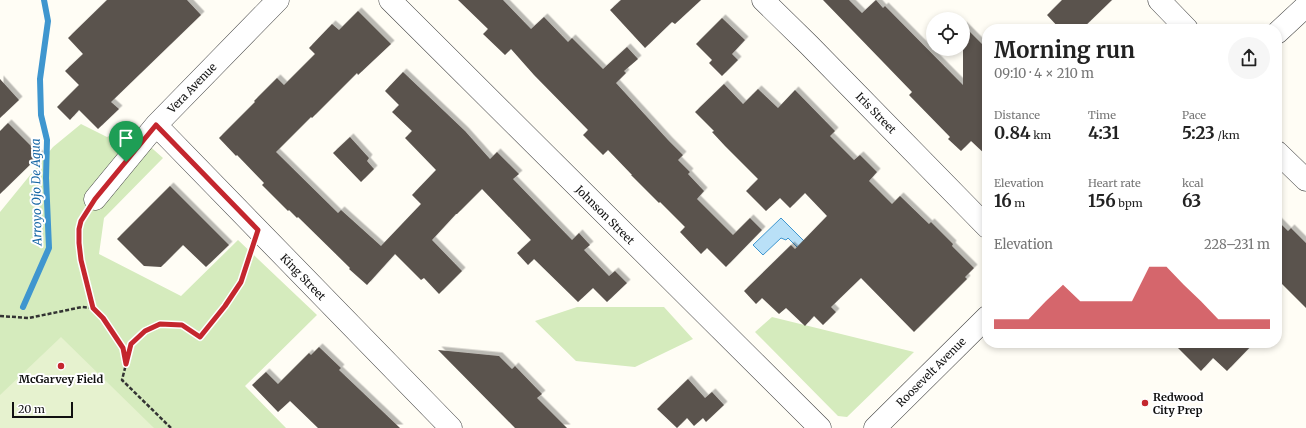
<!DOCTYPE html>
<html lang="en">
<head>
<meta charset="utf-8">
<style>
  :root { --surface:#fff; --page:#f6f6f6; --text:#222; --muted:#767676; --accent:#c4262e }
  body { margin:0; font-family:Merriweather,serif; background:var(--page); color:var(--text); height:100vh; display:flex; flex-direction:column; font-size:15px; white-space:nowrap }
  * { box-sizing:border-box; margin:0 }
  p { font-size:13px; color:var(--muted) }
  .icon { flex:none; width:22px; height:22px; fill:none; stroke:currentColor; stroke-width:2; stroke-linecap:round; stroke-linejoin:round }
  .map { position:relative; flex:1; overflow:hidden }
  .details { position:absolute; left:982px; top:24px; width:300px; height:324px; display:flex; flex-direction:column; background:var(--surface); border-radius:16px; box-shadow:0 2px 6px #0003 }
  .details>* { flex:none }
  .fabs { position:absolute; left:926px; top:12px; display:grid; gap:8px }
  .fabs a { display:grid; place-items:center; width:44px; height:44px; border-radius:50%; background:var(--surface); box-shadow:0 2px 6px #0003; font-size:20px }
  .scale { position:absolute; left:12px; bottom:10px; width:61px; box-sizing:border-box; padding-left:4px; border:2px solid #111; border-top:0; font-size:11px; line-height:14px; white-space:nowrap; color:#111; -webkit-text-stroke:3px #fff; paint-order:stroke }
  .pin { position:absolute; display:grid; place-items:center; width:34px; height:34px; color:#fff; margin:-41px -17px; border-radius:50% 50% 50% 0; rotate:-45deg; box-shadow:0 0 4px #0007 }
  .pin .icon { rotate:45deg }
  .round { display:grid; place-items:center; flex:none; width:42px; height:42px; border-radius:21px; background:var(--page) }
  .headline { display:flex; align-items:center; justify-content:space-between; height:68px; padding:0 12px }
  h1 { font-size:22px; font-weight:700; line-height:30px }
  .figures { display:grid; grid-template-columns:repeat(3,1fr); gap:6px; height:68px; padding:4px 12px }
  .figures div { display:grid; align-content:center }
  .figures b { font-size:17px; font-weight:700 }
  .figures small { font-size:11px; font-weight:400 }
  .figures p { font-size:11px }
  .chart { height:112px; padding:8px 12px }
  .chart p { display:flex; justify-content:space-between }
  .chart svg { width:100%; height:72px; margin-top:4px; fill:var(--accent); opacity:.7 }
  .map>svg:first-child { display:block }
</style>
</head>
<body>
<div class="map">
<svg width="1306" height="428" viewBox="0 0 1306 428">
  <defs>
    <filter id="shadow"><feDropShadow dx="3.5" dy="-3.5" stdDeviation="0" flood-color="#0004"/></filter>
  </defs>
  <rect width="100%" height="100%" fill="#fffdf5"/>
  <path fill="#d5ebbd" d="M81,124L107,137L128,127L163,158L104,218L99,254L181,296L238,240L317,315L245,386L286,428H0V212L53,147Z
    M577,307H664L693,339L635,367L576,361L535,321Z
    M772,317L914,352L847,417L838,416L755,332Z"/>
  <path fill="#e6f2cf" d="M61,337L154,428H0V395Z"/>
  <path fill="#b9e0f7" stroke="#3f96cf" d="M781,218L805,242L798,248L788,238L786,240L781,238L763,255L753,245Z"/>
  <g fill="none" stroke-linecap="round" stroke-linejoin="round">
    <path stroke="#3f96cf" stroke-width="6" d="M23,307L49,248L46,178L47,140L41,115L40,79L48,21L44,0"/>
  </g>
  <path fill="#5a524d" filter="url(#shadow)" d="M107,0H187L201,15L111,102L119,109L98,129L79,110L70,120L57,107L79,85L65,71L83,54L68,38Z
    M458,0H503L531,29L544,17L568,42L572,38L603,69L627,47L638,59L624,71L626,73L616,83L668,140L683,155L678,160L690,172L688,174L704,191L697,199L733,235L750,218L762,230L726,267L707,248L701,254L680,232L685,227L660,202L659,203L631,175H632L608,150L603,155L583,135L588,130L534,75L511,49L505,55L483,34L488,29Z
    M621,0H701L675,24L672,22L645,48L610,10Z
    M823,0H849L862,13L876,0L883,8L885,6L963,85V25L987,49V156L971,141L961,151L948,139L950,137L909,95L912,92Z
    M1062,0H1112L1082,29H1060L1047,15Z
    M358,11L391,44L358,75L357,73L312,118L311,117L276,152L338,213L341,210L381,246L421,204L412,195L436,170L405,138L412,131L392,112L399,105L385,91L403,72L465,131L490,159L497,152L519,174L513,179L572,240L579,233L590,245L584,250L609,276L615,271L627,283L607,302L593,288L578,302L534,259L528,265L517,253L531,240L482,189L457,214H456L432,240L462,271L439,294L424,278L421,280L395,254L367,285L349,269L350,268L298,217L297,218L289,210L288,211L262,185L264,183L237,155L236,156L219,138L255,102L254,101L277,78L284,85L315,54L309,48L332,24L339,30Z
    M722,18L745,40L732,54L738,60L722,76L709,63L712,60L696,44Z
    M0,79L19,100L0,118Z
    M724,84L743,104L758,89L778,108L795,90L835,131L830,136L854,160L860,155L877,172L869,181L892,204L900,196L929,224L931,222L953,244L952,246L974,268L965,277L967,279L914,332L861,278L831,307L836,312L823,325L814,316L805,326L786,308L779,314L762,298L756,304L744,291L791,245L795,249L827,216L805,193L790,208L780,198L766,211L746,191L758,179L725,146L712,132L714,131L695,112Z
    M8,123L40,155L0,194V131Z
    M350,137L369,158L367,161L374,169L361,182L333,153Z
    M170,186L229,245L206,267L183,245L161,267L144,266L117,239Z
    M1277,220L1288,231L1291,228L1306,243V308L1277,279Z
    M1173,343H1254L1227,371L1213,358L1201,371Z
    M319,347L341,368L339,370L400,428H318L290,401L278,412L252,385L266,372L278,384L309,353L311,355Z
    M438,350L499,356L512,369L515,366L542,394L537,398L567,428H515Z
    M688,379L705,398L712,392L724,405L706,422L703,418L694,426L687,418L677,428L657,409Z"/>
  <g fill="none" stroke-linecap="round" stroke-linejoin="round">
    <g stroke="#444" stroke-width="23">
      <path id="minor" d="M390,0L820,428
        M763,0L809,45L987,227
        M1159,0L1187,29
        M1277,33L1306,6
        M156,125L451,428
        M1277,152L1306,180
        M95,199L156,125L278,0
        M875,428L987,317"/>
    </g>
    <path stroke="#333" stroke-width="2.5" stroke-dasharray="4 2" stroke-linecap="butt" d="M84,217C70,238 87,285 93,308
      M0,316L29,318L82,307L93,308L103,318L123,348L126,363
      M171,428L122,380L131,344L145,331L160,324L182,325L200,337L225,306L241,282L251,252"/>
    <use href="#minor" stroke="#fff" stroke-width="22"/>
  </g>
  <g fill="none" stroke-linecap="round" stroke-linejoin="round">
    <g stroke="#fff" stroke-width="8">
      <path id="route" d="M156,125L258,230L241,282L225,306L200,337L182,325L160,324L145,331L131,344L126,364L123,348L103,318L93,308L81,260L79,243V229L81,221L95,199Z"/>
    </g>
    <use href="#route" stroke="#c4262e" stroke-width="5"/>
  </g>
  <g fill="#c4262e" stroke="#fff" stroke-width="1.5">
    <circle cx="61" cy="366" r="4"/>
    <circle cx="1145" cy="403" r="4"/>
  </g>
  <g text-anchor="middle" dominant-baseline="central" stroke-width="4" stroke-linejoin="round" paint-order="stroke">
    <g font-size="11" fill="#111" stroke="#fff">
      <text transform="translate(192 88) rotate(-46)">Vera Avenue</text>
      <text transform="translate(876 113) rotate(46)">Iris Street</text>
      <text transform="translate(605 215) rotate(45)">Johnson Street</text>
      <text transform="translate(303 277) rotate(46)">King Street</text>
      <text transform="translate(931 372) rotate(-45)">Roosevelt Avenue</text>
    </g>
    <g font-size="11" font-weight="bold" fill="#111" stroke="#fff">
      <text x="61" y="379">McGarvey Field</text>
      <text x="1153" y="397" text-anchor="start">Redwood<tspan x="1153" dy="13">City Prep</tspan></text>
    </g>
    <g font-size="12" font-style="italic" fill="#1768a6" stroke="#fff">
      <text transform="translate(36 192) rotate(-91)">Arroyo Ojo De Agua</text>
    </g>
  </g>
</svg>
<div class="fabs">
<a><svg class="icon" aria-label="locate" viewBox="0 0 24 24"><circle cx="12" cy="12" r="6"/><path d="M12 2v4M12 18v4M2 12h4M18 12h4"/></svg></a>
</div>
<div class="scale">20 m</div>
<div class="pin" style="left:126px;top:162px;background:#1e9e55"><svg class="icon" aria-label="arrive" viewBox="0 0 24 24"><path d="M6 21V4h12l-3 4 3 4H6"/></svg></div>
<section class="details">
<div class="headline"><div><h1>Morning run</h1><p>09:10 · 4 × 210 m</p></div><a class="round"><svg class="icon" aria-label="share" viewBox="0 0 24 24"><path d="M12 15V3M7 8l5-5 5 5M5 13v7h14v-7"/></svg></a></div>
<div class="figures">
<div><p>Distance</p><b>0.84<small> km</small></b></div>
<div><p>Time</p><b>4:31</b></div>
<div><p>Pace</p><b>5:23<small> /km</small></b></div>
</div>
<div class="figures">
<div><p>Elevation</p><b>16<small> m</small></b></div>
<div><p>Heart rate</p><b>156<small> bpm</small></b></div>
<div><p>kcal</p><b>63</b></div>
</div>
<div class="chart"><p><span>Elevation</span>228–231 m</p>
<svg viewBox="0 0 160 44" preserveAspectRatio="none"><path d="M0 44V38L10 38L20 38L30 27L40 17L50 27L60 27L70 27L80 27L90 6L100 6L110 17L120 27L130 38L140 38L150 38L160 38V44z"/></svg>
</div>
</section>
</div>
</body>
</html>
